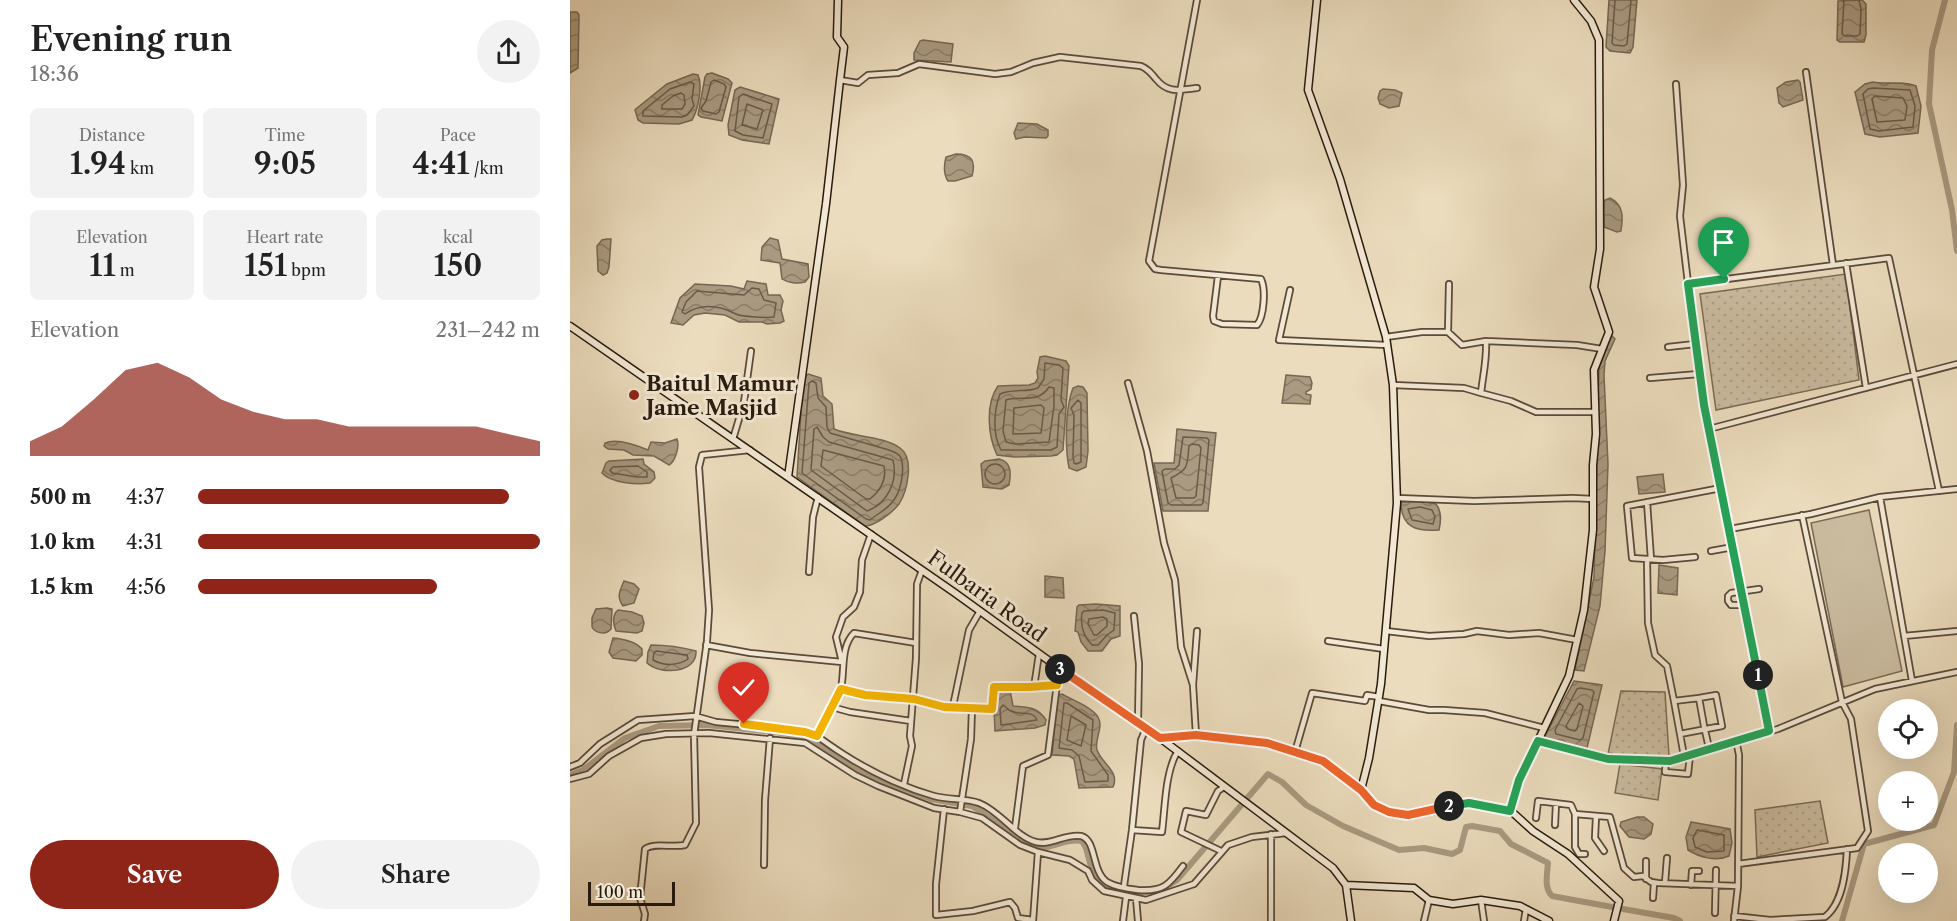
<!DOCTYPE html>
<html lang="en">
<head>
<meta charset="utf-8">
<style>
  :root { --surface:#fff; --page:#f2f2f2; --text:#222; --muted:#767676; --accent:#8f2418 }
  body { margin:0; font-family:"Libre Caslon Text",serif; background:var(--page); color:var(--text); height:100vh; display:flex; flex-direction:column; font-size:22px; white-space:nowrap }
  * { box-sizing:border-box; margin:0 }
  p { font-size:20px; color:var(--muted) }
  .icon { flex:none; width:33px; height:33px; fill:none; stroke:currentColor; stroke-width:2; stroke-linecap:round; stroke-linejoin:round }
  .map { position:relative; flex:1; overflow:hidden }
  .panel { display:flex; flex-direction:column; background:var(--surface); width:570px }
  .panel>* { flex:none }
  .buttons { position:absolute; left:1308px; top:699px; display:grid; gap:12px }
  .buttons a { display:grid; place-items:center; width:60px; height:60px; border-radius:50%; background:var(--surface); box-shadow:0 6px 24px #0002; font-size:30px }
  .scale { position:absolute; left:18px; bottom:15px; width:87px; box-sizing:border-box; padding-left:6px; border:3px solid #291b0d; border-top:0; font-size:16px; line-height:21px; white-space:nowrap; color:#291b0d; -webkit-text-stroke:4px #f2e8d4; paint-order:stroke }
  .pin { position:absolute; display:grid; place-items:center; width:51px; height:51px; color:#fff; margin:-62px -26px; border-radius:50% 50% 50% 0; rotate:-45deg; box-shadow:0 0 6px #0007 }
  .pin .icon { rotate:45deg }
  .km { position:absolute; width:30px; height:30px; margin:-15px; border-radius:50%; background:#222; color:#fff; font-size:16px; line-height:30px; text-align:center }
  .round { display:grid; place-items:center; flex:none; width:63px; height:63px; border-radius:32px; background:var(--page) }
  .summary { display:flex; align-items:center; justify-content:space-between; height:102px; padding:0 30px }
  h1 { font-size:33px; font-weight:600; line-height:45px }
  .figures { display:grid; grid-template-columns:repeat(3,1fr); gap:9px; height:102px; padding:6px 30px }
  .figures div { display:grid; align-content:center; border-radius:9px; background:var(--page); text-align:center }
  .figures b { font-size:30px; font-weight:600 }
  .figures small { font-size:16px; font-weight:400 }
  .figures p { font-size:16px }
  .chart { height:168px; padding:12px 30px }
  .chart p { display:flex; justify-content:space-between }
  .chart svg { width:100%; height:108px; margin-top:6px; fill:var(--accent); opacity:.7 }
  .cta { display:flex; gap:12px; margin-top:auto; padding:12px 30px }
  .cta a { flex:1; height:69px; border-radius:36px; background:var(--accent); color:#fff; font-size:24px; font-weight:600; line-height:69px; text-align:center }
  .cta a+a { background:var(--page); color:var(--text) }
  ul { padding:0 30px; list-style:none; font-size:20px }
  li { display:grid; grid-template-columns:96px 72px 1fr; align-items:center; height:45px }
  li i { height:15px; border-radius:8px; background:var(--accent) }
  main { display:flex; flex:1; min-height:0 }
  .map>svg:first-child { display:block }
</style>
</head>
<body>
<main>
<section class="panel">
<div class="summary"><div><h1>Evening run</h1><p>18:36</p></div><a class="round"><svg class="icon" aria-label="share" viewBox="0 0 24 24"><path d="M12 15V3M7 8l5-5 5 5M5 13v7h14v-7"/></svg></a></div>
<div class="figures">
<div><p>Distance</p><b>1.94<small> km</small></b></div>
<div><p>Time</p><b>9:05</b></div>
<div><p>Pace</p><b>4:41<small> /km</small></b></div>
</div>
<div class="figures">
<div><p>Elevation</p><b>11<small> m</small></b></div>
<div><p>Heart rate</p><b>151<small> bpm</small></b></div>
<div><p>kcal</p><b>150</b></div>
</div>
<div class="chart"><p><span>Elevation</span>231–242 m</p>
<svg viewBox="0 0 160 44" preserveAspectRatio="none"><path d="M0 44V38L10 32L20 21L30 9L40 6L50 12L60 21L70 26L80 29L90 29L100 32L110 32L120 32L130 32L140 32L150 35L160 38V44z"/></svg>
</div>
<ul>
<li><b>500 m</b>4:37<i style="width:91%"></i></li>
<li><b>1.0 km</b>4:31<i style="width:100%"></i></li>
<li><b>1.5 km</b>4:56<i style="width:70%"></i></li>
</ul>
<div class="cta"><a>Save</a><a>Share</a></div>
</section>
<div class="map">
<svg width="1387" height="921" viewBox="0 0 1387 921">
  <defs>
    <pattern id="grass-dots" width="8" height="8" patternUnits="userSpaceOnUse" patternTransform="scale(1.5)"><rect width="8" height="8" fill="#cabb9f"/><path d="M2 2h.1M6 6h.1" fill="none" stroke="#aea088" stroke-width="1.8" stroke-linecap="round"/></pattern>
    <pattern id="water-waves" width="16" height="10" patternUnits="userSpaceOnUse" patternTransform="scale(1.5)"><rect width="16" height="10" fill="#a99a81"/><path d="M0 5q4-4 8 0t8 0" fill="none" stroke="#8a7d68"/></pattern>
  </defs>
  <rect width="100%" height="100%" fill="#ebdcbd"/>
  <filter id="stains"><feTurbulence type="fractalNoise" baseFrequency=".00333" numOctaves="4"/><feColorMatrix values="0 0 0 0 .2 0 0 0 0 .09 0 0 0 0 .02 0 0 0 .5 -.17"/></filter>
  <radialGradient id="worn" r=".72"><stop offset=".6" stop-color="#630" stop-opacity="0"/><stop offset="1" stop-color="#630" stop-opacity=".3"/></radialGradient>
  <path fill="url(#grass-dots)" stroke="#7a6b56" stroke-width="1.5" d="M1276,274L1289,380L1146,410L1130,294Z
    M1051,691L1095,692L1099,756L1083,758L1038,754Z
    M1050,764L1092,769L1088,800L1045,793Z
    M1250,801L1258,843L1187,857L1185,810Z"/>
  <path fill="#cabb9f" stroke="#7a6b56" stroke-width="1.5" d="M1299,510L1332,671L1273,687L1241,523Z"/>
  <path fill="url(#water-waves)" stroke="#766753" stroke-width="1.5" d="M1039,0H1067L1063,47L1060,53L1040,51L1036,47Z
    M1268,1L1292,0L1296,4V35L1294,42H1270L1267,40Z
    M0,12H7L9,15L8,68L0,73Z
    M353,40L383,44L381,62L344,60V53L350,41Z
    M142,73L158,79L162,83L152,121L131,117L128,115L135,77L137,74Z
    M123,74L128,75C133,86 128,110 122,120L109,124L73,123L68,120L65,110L67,108L97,84Z
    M1228,80L1230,82L1233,100L1213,107L1209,103L1207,88L1216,82Z
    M1303,82C1317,85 1333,80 1346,86L1351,106L1348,133L1310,137L1295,134L1285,92L1295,84Z
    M170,87L209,99L199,144L172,140L159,135L158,125L165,90Z
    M813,89L825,90L832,93L829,106L819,108L810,104L808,98L810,91Z
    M448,123L467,124L478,130V136L476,138L455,137L446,139L444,133Z
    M386,154C402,154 406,161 402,176L385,181H378C373,174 374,165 376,157Z
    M1040,198C1054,205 1053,217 1051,231L1047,232L1034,227V203L1035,200Z
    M200,238L208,240L212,259L238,264L239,277L235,282C228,284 218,283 212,279L210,263L191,260L192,247Z
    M37,239H41L39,267L37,273L33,275L28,271L27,246L32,240Z
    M177,281L196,284L198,295H210L213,301L211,310L214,321L210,323L197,324L192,322H169L155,315L135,313L124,315L113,325L101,323L110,298L125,284L161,286L174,289Z
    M1041,335L1045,339L1035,361L1034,375L1038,464L1035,551L1030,606L1014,671L1005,670L1024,577L1029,368Z
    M475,356L496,361L499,366L493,450L487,455L481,456L444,457L427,455C418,436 415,404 428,386L459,385L465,383L468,378L467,372L470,357Z
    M238,374L251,378L253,396L262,404L264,429C283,437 314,436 330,448C345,458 337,492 329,504C322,513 305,526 295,526L227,477L233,379Z
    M716,375L740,377L742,383L741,389L736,392V394L741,395L740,404L712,403Z
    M508,386L513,387L517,393L518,451L516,467L507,471L499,468C495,447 495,408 503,388Z
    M607,429L646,433L638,511H593L584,463H604Z
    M107,439C110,446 105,462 99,465L84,456L63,455L54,450L38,449L34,446L35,443C47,438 66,445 78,450L81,442L95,443Z
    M73,459L74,464L84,472L85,478L80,483C67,485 41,483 32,473L36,463L39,461Z
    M429,459C442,462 441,474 439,485L432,489L413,487L411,464L415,461Z
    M1093,474L1095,492L1069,494L1067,477Z
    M851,501L866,504C872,512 871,521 869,530C846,532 831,527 831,502Z
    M1089,565L1108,568L1107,595L1088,593Z
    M475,576L493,578L494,598L475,597Z
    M54,581L64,584L69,589L64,603L53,606C46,596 50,591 54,581Z
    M526,604L550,606V636L541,639L532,651H518L511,642L508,632L505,631L507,607L509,605Z
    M37,608L42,609L41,629C36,635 26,634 22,627V618L26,609Z
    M48,610L62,612L72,616L74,623L72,631L67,633L46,631C43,624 42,615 48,610Z
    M43,638C54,639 65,641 72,649V655L66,661L43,658L39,652Z
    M81,645C96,645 111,647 126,651C127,674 90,675 77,663L78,652Z
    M1004,681L1032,685L1017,748L974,738Z
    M426,688L440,690L443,706C457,707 468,707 476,720L475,725L465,728L425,731L424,709Z
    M492,694C502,700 522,707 528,717C534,728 524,739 527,750C532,764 550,771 543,787L509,788L504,759L499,756L482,755L487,700L489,695Z
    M1067,817H1074L1083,824L1081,834L1074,839L1059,837L1050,826L1051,822Z
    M1121,822L1160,829L1162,843L1159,856C1146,862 1129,857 1118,850L1116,837Z"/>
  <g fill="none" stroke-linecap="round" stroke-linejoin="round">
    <path stroke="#695a47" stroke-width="1.5" d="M1045,0L1042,43L1044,45L1054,46L1057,44L1061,0
      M1274,0L1272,34L1275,36H1287L1290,34L1291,9L1289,0
      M144,80L154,84L156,87L149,112L146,114L133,111L131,108L136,101L141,82Z
      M120,82L124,84L122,99L124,106L117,115L112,117L73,116V111L100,89Z
      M1303,88L1340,90L1345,106L1343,127L1309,131L1300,129L1293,94L1298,89Z
      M111,93L114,95L115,104L112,109H92V105L103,96Z
      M173,94L202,104L193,138L173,135L165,131L169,97Z
      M1305,96L1333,98L1337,106L1335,120L1307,122L1302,99Z
      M177,104L193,110L187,129L172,125Z
      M182,288L189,289L194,300L206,303L204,317C199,318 171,317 166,314C150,306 131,303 115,314L112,312L116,302L127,291L174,295Z
      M475,363L489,365L493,368L491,400L494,407L489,414L487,447L481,450H431C422,434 424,410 430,394C442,388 456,393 468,388L474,379Z
      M242,381L246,383L248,398L256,407L257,427L260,433L319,450C324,452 329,453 331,458C335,469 331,492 323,501C318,509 307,514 300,520L296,519L232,473L239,383Z
      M479,387L484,388V406L479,442L445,444L436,442L433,431L436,400C452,395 468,404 479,387Z
      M508,400L511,403V462L506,464L504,463L503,456L504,415L501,408Z
      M471,405L474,408L471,433L443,434L444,408Z
      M247,427L253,437L259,442L323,460C328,481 318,503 297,511L241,470L244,429Z
      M613,437L637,438L639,440L633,503L631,505H601L598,503L592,471L595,469H605L609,465Z
      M622,444L629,445L631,448L626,496L624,498H606L601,478C619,469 617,466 619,446Z
      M253,450L314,466C317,480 311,490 300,499H296L251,466Z
      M415 474a10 10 0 1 1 20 0a10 10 0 1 1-20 0Z
      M68,466L77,472V477H67L42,473L40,470L43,467Z
      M850,507L862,510L865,517L863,524L842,520L838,509Z
      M533,610L545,613L544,630L537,635L528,645H522C513,636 510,626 512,613L514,611Z
      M533,617L537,619V626L527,635H524L518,624L519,619Z
      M86,651L117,655L118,659C108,666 93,666 83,660L84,653Z
      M1010,688L1022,690L1024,692L1013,738L1010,740L986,734L985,730L1007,689Z
      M494,703H497L523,720L521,751L538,775V781L515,782L509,756L502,750L489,748Z
      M1009,703L1013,706L1007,729L1005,731L998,729L996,726Z
      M433,705C434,705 439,711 441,711C450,716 462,709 467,720L431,725L430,709Z
      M501,716L516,725L511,746L497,740Z
      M1127,830L1154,835V851L1137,852L1125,847L1123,838Z"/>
    <path stroke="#a99a81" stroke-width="6" d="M1375,0L1362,50L1359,104L1382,210L1387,251
      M0,775L13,770L55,738L89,726L137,725L205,732L237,737L286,770L361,799L402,806L462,846C479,852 495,837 512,841L516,848L523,874L542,892H588L607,880L698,774L712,782L736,805L773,826L829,850L854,848L882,854L890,850L896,827L902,826L930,831L941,844L978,863C977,875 974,888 982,896L1042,907
      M1053,909L1104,918L1110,921
      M1272,921L1294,844L1364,825L1384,772L1387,725"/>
    <g stroke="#5a4b39" stroke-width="8">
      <path id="street" d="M627,0L579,261L585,269L591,270L691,279C696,289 694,317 687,325L652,324L644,321L643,316L648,276
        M1236,72L1263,265
        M270,80L288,83L298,75L328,73L349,64L425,74L441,72L463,63L490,57L571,66C578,69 581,73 586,79C598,94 610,90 627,88
        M1106,84L1113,185L1110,216L1128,367L1160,529L1241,514L1310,497L1387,489
        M1276,263L1296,388
        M1118,284L1319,258L1369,491
        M720,290L709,340L817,345
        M878,332L879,284
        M816,337L852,332H878L892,345L916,341
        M1098,347L1125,344
        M1080,378L1129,374
        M558,383L577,451L594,543L605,580L611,647L623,685
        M823,385L894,388L911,393C913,375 917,359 916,341L1007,345L1032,349
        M911,393L941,401L966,412H1025
        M1139,429L1387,364
        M163,439L174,402L181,351
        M1310,497L1342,681
        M827,498L904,501L1003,498L1023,499
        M1077,502L1081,559
        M1160,529L1199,731
        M1141,551L1163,547
        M1125,557L1093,560L1062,558L1057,506L1151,488
        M1077,559L1078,623L1085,655L1097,666L1104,701
        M239,572L243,517L248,497
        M1174,601L1169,605H1161L1158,601V596L1161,593L1189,589
        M564,616L569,664L568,723
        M816,631L859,636L894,634L907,631L939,635L969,633L1007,640
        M1334,636L1387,631
        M758,641L814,649
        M136,645L180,653L272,662L266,637L273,617L284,607L290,592L292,560L301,534
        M469,654L464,687L487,685
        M271,689L295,695L344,699L374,707L422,709L424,686L464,687
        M1129,698L1104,701L1110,734L1152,726L1146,695L1129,698L1134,726L1139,748
        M809,701L859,710H874L915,713L974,728
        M383,706L399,630L410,611
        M262,707L280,712L341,721
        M1110,734L1114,756
        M626,735L623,685L627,631
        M247,736C282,762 322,784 364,796C379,800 395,798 409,803C430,811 446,837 466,842C481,846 496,833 511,836C527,840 521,871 537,882C544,886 559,889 568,890C593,892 599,885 613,866
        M968,741L1038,760L1100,761L1208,729L1305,689L1387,672
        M725,752L742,693L795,701L797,695L809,697
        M1096,761L1095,772L1118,774L1120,755
        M0,767L10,763L30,744L68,720L125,716L146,722L210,728L247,736C255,721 267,705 271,688C275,671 270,647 284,633L346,643
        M0,779L19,774L39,756L71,738L96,734L139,733L235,743L285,775L308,786L364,808L390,812L412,818L450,845L468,852
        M334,784L342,746L340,736L346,658L347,584L352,570
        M374,809L366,884V915L403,911L440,902L445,908L448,918L463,920
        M390,812L401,739L402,708
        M1005,814V847L1009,854H1015
        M1026,816L1025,838L1034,851
        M966,818L968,801L1001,805L1005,814L1040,817L1054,868L1064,877L1073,876L1081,882L1088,883L1168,886
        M985,825L986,803
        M445,828L453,766L478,755L489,668
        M562,830L592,832C595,810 595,770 608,751
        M651,851L611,832L616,811L636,815L648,791L654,787
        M1076,861V879
        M1168,864L1287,848L1298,831L1281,719L1272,702L1232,515
        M194,865L195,800L200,738
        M1095,883L1097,858
        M1121,885L1122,871H1129
        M554,886L562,830L571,740L576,728
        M566,898L568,921
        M1083,898L1084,883
        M911,900L914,921
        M1145,913L1146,870
        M1164,916L1200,920L1255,917C1273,903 1276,871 1277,849
        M74,921L75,914L70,898L75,849C85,842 102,848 115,845L126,823L124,735L137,641L139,610L129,467L132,455L180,450
        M463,921L468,852L500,860L518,871L522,880L534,891L576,900L624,884L658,845L682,837L716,833
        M553,921L556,897
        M701,921V834
        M854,921L859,900
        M954,921L956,909
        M1164,921L1168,886L1169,755L1166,740"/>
    </g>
    <g stroke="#291b0d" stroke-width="9">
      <path id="secondary" d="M747,0L738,90L770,179L816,337L823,385L827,503L811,684L799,758L791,790
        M1004,0L1021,21L1029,40L1030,249L1024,287L1039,332L1024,370L1026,434L1023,465V530L1014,610L999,676L949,781L941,811L963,831L998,854L1049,901L1044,921
        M0,326L385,593L489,668L590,738L763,868L776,885L781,921
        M218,477L256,204L270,80L274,47L267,37L268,0
        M590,738L626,735L697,743L753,761L791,790L804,805L819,812L838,815L899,803L941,811
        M776,885L844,888L859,900L883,904L911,900L950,906L979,921"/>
    </g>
    <use href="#street" stroke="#f2e8d4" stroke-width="4.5"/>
    <use href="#secondary" stroke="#f2e8d4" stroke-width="6"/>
  </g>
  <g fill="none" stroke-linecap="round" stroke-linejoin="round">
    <g stroke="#fff" stroke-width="12">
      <path id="split-1" d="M1154,279L1118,284L1134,405L1188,675"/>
    </g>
    <g stroke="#fff" stroke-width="12">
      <path id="split-2" d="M879,806L899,803L940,811L949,780L968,741L1038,759L1100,761L1199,731L1188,675"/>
    </g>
    <g stroke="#fff" stroke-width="12">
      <path id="split-3" d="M490,669L590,738L626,735L697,743L753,761L791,790L804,805L819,812L838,815L879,806"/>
    </g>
    <g stroke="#fff" stroke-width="12">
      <path id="split-4" d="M174,724L235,732L247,736L271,689L295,695L344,699L374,707L422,709L424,687H460L487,685L490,669"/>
    </g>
    <use href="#split-1" stroke="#22a559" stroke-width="8"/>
    <use href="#split-2" stroke="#22a559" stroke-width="8"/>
    <use href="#split-3" stroke="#f0652b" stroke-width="8"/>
    <use href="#split-4" stroke="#f5b400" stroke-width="8"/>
  </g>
  <circle fill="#8f2418" stroke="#f2e8d4" stroke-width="2" cx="64" cy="395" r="6"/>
  <g text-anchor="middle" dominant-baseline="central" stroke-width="6" stroke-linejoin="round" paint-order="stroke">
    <g font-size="21" font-weight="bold" fill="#291b0d" stroke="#f2e8d4" text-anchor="start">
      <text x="76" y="383">Baitul Mamur<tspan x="76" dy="24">Jame Masjid</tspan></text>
    </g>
    <g font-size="21" fill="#291b0d" stroke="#f2e8d4">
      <text transform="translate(417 596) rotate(36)">Fulbaria Road</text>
    </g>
  </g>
  <rect width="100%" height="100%" filter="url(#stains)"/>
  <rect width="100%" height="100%" fill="url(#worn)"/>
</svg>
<div class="buttons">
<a><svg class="icon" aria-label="locate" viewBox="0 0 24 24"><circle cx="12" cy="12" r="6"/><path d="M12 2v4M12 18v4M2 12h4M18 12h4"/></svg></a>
<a>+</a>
<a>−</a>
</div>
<div class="scale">100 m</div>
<div class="pin" style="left:1154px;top:279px;background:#1e9e55"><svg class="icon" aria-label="arrive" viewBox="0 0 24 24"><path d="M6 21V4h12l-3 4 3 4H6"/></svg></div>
<div class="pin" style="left:174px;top:724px;background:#d93025"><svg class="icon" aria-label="check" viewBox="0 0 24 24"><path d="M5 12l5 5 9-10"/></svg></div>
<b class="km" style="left:1188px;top:675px">1</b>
<b class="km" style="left:879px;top:806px">2</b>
<b class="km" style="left:490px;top:669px">3</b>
</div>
</main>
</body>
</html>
